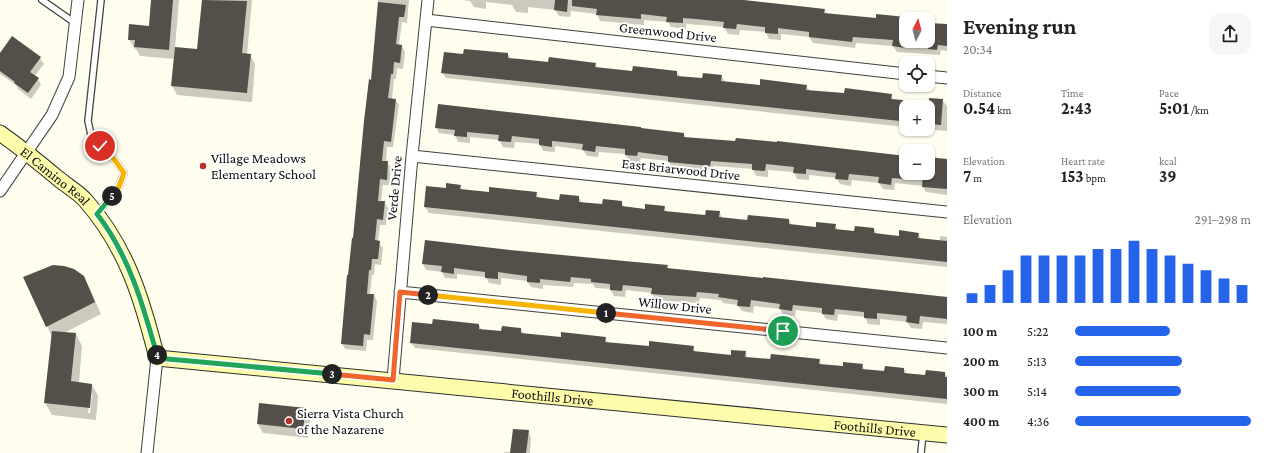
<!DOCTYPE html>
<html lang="en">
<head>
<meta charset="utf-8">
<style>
  :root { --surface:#fff; --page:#f6f6f6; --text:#222; --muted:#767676; --accent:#2563eb }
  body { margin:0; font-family:"Crimson Pro",serif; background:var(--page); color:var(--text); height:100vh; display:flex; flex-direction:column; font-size:15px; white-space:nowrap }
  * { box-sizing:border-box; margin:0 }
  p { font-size:13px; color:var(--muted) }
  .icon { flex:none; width:22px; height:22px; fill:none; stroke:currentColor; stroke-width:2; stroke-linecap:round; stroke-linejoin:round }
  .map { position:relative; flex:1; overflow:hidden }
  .drawer { display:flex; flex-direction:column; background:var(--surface); width:320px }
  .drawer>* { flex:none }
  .needle { width:26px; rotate:6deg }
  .fabs { position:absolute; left:899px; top:12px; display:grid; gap:8px }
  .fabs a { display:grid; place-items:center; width:36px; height:36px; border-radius:8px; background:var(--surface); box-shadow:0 1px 3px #0004; font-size:20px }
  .pin { position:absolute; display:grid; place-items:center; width:34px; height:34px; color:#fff; margin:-17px; border:2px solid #fff; border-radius:50%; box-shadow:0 1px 4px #0007 }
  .km { position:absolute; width:20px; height:20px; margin:-10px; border-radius:50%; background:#222; color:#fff; font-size:11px; line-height:20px; text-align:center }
  .round { display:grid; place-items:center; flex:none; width:42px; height:42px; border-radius:12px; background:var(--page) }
  .summary { display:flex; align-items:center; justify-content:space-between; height:68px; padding:0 16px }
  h1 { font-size:22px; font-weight:700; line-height:30px }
  .figures { display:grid; grid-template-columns:repeat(3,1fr); gap:6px; height:68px; padding:4px 16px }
  .figures div { display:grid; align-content:center }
  .figures b { font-size:17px; font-weight:700 }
  .figures small { font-size:11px; font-weight:400 }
  .figures p { font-size:11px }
  .chart { height:112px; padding:8px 16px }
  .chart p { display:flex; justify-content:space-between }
  .chart svg { width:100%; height:72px; margin-top:4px; stroke:var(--accent); stroke-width:6 }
  ul { padding:0 16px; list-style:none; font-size:13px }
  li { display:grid; grid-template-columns:64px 48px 1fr; align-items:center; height:30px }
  li i { height:10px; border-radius:5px; background:var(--accent) }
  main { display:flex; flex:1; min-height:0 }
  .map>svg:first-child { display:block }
</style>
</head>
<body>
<main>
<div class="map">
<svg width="947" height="453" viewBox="0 0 947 453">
  <rect width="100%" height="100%" fill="#fffded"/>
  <path fill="#0003" fill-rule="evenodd" d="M152,0H179L175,48L198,50L203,0H252L247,55H250L255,64L252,102L177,95L172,86L175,59L140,56L136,49L134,48L129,39L149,27Z
    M378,0H409L407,23L402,22L399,45L402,46L405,52L403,69L397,68L396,79H394L392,99H395L399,105L393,147H387L386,162H387L391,168L389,185H383L381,202H384L388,208L386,225H380L378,242L383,248L381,265L375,264L374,275H372L370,295H374L377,301L373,340H367L366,351L345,349L342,343L372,81Z
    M463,0H736L824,10L827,15L877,19V15L908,19H906V41H928V24L947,25V51L941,50L940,55L897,52L893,46L856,43L855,48L839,46L813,43L809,37L781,34V40L769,39L766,32L740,30L739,35L728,34L724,27L700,25L686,24V29L671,27L668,22L644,20V25L612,22L600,21L597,14L571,11L570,17L559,16L555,10L528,7V13L516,12L512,5L486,2V9L474,7L470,1Z
    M0,54L40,58L44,64L34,77L38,79L41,85L31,99L18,89L16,85L0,74Z
    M508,54L511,59L549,63H595L598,69L633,72H677L680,77L703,80L721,76L725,82L761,86H806L810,91L845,94L891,95L894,100L929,104L942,100L947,106V131L925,129H928V107H906V127L446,78L442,72L464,55Z
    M436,127L641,129L684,134L686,138L906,157V173H928V158L947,164V195L926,192L922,186L895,183L894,190L883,189L879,183L852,180L851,186L840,184L836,178L809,175V180L797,179L794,172L768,170V177L756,176L753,169L728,167L713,166V171L672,167L668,161L641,158L640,162L629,161L625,154L599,152L598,157L587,156L583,150L555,146V152L543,151L540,144L515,142L514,148L503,147L499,140L470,137V143L458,142L455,135L439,133Z
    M460,186L463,191L490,193H536L539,198L560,201L579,197L582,203L603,205L621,202L625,208L645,210L664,207L667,212L706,216L719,212L723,219L748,221L789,220L792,225L816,228L835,225L838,230L855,232L874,229L877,234L900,237L918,233L921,239L940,241V236L947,237V267L429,213L425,207L447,189Z
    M510,251L667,266L669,270L764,279V278L947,297V324L923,322L922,329L911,328L907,322L880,319V325L868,324L865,317L838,314L837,321L826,319L822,313L796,310L795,316L784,315L780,309L754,306L753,313L742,311L738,305L723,303L721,300L700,298L699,303L668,301L656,300L652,293L626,290L625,297L614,296L610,289L595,288L593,284L574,283L573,287L543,285V289L531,287L527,281L501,278V285L489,283L486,277L457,274V279L445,278L442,272L426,270L423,264Z
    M83,276L90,289L101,314L64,333L76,334L82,346L79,383L92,385L98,396L96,420L52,415L45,403L52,337L47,326ZM90,394H92L90,413H88Z
    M433,325H479L482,330L502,332L521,329L524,334L562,338H605L608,343L650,347H693L696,352L732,356L745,352L748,358L771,360H819L822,365L844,367L862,365L865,370L885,372L904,369L907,374L926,376L945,373L947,377V404L415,348L411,343Z
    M305,409L310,418L308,438L263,433L258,424Z
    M528,431L531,437L530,453H504V452H511Z"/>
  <path fill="#554f4a" d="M151,0H173L169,50L134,47L135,40H128L129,24L149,26Z
    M202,0L247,1L242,53L251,54L247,93L171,86L175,47L197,49Z
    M555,0H568L567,12L554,10Z
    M572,0H744L825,9L824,13L876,18V14L906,17L905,48L892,46L893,40L853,37L852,42L835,40L809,37V32L778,28V34L765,33V27L737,24L736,29L723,28L724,22L696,19L683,18V23L666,22L667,17L641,14V19L596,15L597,9L572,6Z
    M378,2L406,5L404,17H399L396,44L402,45L400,63L394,62L393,74H391L388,98L396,99L391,142L384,141L382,161H388L387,180L380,179L378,201H385L383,220L377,219L375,240L380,241L378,259H372L371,270H369L367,294H374L370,335L364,334L363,346L341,344L347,275H348L352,238H353L364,121L369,79L371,80Z
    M928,23L947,24V46L938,45L937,50L928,49Z
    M12,36L41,57L30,72L39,78L28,93L14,83L15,82L0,71V53Z
    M464,49L508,53V58L520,59L548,62L549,57L596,63L595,67L632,71L633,66L677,71V76L702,78L703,73L722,75L721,81L760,85V79L807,85L806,90L844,93L845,88L892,94L891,99L903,100L900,121L441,73L444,52L463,54Z
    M929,98L943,99L941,125L928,124Z
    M438,104L641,127V128L684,133V137L735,141L736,138L777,142V141L906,156V179L892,178L891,185L878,183L879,177L849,174L848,180L835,179L836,173L806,169V174L793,173L794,167L766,164L765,171L752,170V164L711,161L710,166L668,162V156L638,152L637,156L625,155V149L596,146L595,152L582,150L583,144L552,141V147L539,145V139L512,136L511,142L498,141L499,135L467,132V137L454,136L455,130L435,128Z
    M928,157L947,159V189L922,187L923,173H928Z
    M446,183L461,185L460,189L489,192V187L537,192L536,197L559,200L560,194L579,196V202L602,204L603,199L622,201V206L645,209V204L665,206L664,211L705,215L706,210L720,211L719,217L747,220L748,215L789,219V224L816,227V222L836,224L835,229L854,231L855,226L874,228V233L899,236V230L919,233L918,238L947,241V262L424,207L426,186L446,188Z
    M425,240L510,250L635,262L668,265L667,268L763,278V277L947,297V319L920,316L919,324L906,322L907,316L877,313V319L864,318V312L835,309L834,315L822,314V308L793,305L792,311L779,309L780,304L751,300L750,307L737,306L738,300L718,297L719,294L697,292L696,297L664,295L651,294L652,288L623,285L622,291L610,290V284L591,282V279L571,277L570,282L540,279V283L527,282V276L498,272V279L485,278V272L454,268V274L441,272L442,266L422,264Z
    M53,265L64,266L74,269L84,276L95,302L46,327L23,277Z
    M433,319L479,324V329L501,331L502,326L521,328V333L561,337V332L606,337L605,342L649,346V341L694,346L693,351L731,355V350L746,351L745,357L770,359L771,354L820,359L819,364L843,366V362L863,364L862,369L884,371L885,366L904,368V373L925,375L926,370L945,372V377H947V399L410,343L412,322L432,324Z
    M52,331L76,333L71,381L92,384L90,408L44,403Z
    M259,403L306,408L303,429L257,424Z
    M513,429L529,430L526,453H510Z"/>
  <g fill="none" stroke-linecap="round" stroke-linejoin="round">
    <g stroke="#404040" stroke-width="8">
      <path id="lane" d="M42,0L75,23
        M97,214L118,189L124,173L114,159L100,146L91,135L88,121L101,0
        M921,453L923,433"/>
    </g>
    <g stroke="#404040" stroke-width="13">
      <path id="street" d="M426,20L906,74
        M928,76L947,78
        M412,156L947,212
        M0,191L52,115L69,77L78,0
        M400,292L947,348
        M393,380L412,156L428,0
        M147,453L157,358"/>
    </g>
    <g stroke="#2f2f2f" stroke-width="17">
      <g id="secondary">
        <path id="s1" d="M0,133C21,148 41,164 60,180C69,187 79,193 86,201C127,248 142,299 157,358L947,435"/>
      </g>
    </g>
    <use href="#lane" stroke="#fff" stroke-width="5.5"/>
    <use href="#street" stroke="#fff" stroke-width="11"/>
    <use href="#secondary" stroke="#fdfcaa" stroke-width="15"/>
  </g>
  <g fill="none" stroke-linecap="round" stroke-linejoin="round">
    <g stroke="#fff" stroke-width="8">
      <path id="split-1" d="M606,313L783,331"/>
    </g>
    <g stroke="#fff" stroke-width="8">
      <path id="split-2" d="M428,295L606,313"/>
    </g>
    <g stroke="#fff" stroke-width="8">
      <path id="split-3" d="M332,374L393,380L400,292L428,295"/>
    </g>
    <g stroke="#fff" stroke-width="8">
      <path id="split-4" d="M157,355V358L332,374"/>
    </g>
    <g stroke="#fff" stroke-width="8">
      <path id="split-5" d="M112,196L97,214C129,255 143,305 157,355"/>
    </g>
    <g stroke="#fff" stroke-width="8">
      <path id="split-6" d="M100,146L114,159L124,173L118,189L112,196"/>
    </g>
    <use href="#split-1" stroke="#f0652b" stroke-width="5"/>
    <use href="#split-2" stroke="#f5b400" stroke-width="5"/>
    <use href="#split-3" stroke="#f0652b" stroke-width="5"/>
    <use href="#split-4" stroke="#22a559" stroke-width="5"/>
    <use href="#split-5" stroke="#22a559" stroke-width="5"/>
    <use href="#split-6" stroke="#f5b400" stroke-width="5"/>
  </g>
  <g fill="#b93129" stroke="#fff" stroke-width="1.5">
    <circle cx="203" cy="166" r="4"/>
    <circle cx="289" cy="421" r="4"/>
  </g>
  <g text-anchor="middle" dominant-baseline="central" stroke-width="4" stroke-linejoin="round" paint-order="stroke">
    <g font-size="14" fill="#0d0d0d" stroke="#fff">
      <text transform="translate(668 32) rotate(6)">Greenwood Drive</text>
      <text transform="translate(681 169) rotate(6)">East Briarwood Drive</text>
      <text stroke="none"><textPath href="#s1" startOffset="70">El Camino Real</textPath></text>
      <text transform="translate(394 188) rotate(-85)">Verde Drive</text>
      <text transform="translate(675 305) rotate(6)">Willow Drive</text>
      <text stroke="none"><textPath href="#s1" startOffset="681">Foothills Drive</textPath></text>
      <text stroke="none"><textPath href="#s1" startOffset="1005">Foothills Drive</textPath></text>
    </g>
    <g font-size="14" fill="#0d0d0d" stroke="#fff" text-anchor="start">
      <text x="211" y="158">Village Meadows<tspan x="211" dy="16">Elementary School</tspan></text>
      <text x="297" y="413">Sierra Vista Church<tspan x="297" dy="16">of the Nazarene</tspan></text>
    </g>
  </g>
</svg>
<div class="fabs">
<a><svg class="needle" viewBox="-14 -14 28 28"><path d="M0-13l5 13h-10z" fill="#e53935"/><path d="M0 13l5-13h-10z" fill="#767676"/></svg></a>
<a><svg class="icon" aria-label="locate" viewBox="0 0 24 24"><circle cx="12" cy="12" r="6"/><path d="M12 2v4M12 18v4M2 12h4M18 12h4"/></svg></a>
<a>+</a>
<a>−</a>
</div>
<div class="pin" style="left:783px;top:331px;background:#1e9e55"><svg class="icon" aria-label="arrive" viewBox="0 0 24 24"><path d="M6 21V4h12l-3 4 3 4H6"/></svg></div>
<div class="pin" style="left:100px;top:146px;background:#d93025"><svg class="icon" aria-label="check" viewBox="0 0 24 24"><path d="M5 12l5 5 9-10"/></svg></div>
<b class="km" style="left:606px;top:313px">1</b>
<b class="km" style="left:428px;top:295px">2</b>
<b class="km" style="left:332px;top:374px">3</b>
<b class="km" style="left:157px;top:355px">4</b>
<b class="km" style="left:112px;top:196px">5</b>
</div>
<section class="drawer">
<div class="summary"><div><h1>Evening run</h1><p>20:34</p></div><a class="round"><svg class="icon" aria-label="share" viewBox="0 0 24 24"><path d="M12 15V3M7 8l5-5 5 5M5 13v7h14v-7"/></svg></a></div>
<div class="figures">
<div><p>Distance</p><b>0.54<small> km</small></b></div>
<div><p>Time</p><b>2:43</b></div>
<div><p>Pace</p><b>5:01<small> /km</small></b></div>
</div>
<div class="figures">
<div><p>Elevation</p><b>7<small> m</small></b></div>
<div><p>Heart rate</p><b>153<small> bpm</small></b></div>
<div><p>kcal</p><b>39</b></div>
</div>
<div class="chart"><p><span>Elevation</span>291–298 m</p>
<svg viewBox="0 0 160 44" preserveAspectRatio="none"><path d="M5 44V38M15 44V33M25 44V24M35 44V15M45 44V15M55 44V15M65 44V15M75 44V11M85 44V11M95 44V6M105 44V11M115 44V15M125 44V20M135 44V24M145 44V29M155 44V33"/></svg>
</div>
<ul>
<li><b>100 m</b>5:22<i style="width:54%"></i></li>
<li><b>200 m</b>5:13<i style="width:61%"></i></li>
<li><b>300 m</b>5:14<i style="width:60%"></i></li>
<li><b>400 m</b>4:36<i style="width:100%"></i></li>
</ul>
</section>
</main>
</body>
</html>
